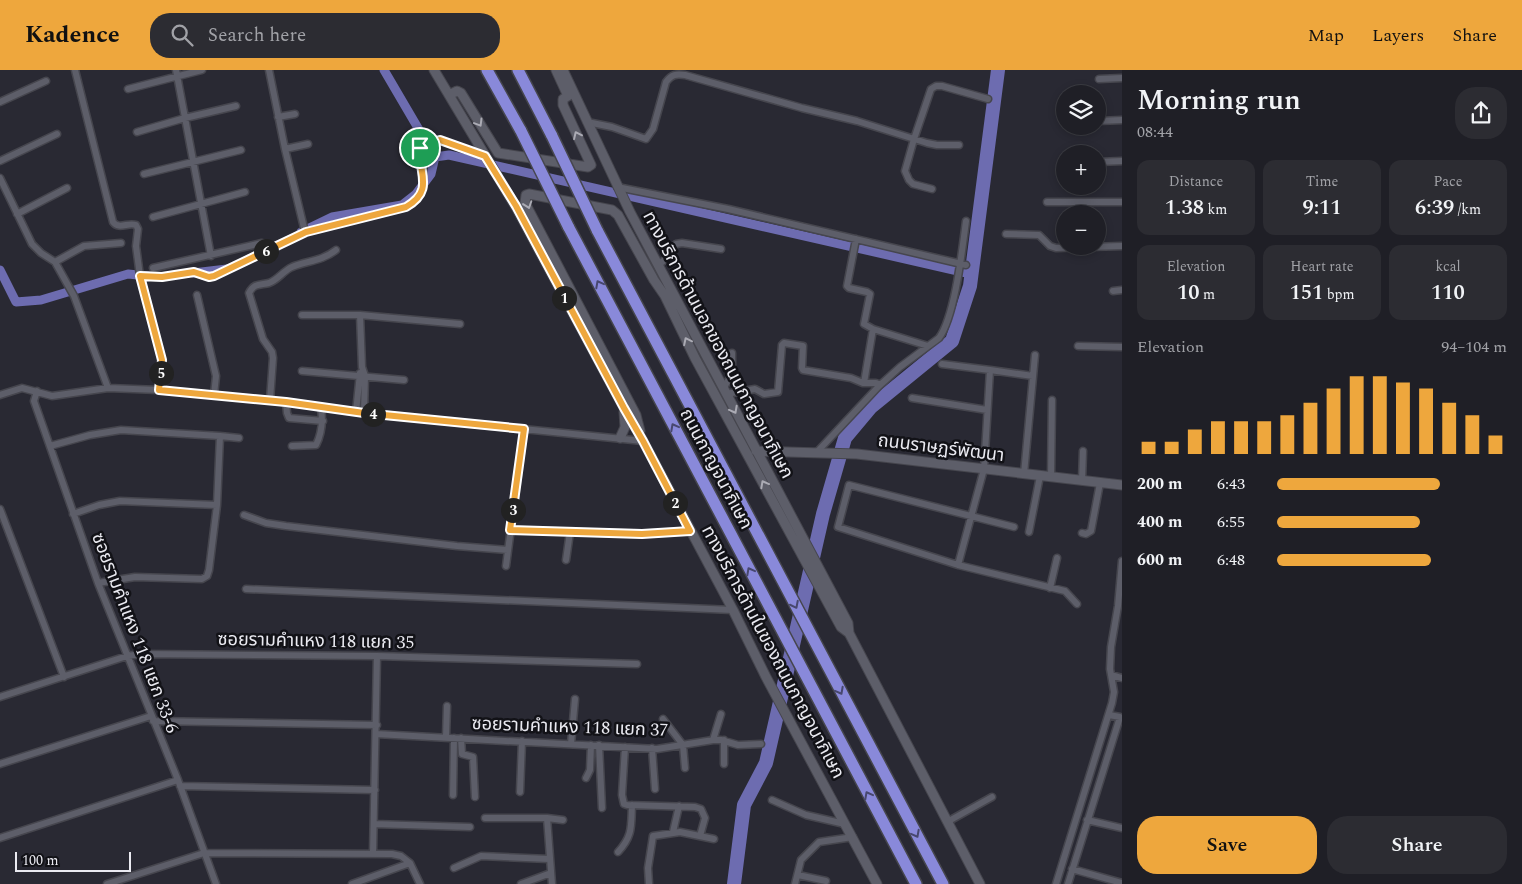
<!DOCTYPE html>
<html lang="en">
<head>
<meta charset="utf-8">
<style>
  :root { --surface:#1f1f26; --page:#2c2c32; --text:#f1f3f6; --muted:#a1a2a7; --line:#3c3d43; --accent:#eea73d }
  body { margin:0; font-family:Spectral,"Noto Sans Thai",serif; background:var(--page); color:var(--text); height:100vh; display:flex; flex-direction:column; font-size:19px; white-space:nowrap }
  * { box-sizing:border-box; margin:0 }
  p { font-size:16px; color:var(--muted) }
  .icon { flex:none; width:28px; height:28px; fill:none; stroke:currentColor; stroke-width:2; stroke-linecap:round; stroke-linejoin:round }
  .map { position:relative; flex:1; overflow:hidden }
  .details { display:flex; flex-direction:column; background:var(--surface); width:400px }
  .details>* { flex:none }
  .tools { position:absolute; left:1056px; top:15px; display:grid; gap:10px }
  .tools a { display:grid; place-items:center; width:50px; height:50px; border-radius:50%; background:var(--surface); box-shadow:0 2px 8px #0003,0 0 0 1px var(--line); font-size:25px }
  .scale { position:absolute; left:15px; bottom:12px; width:116px; box-sizing:border-box; padding-left:5px; border:2px solid #eaeaf1; border-top:0; font-size:14px; line-height:18px; white-space:nowrap; color:#eaeaf1; -webkit-text-stroke:4px #121217; paint-order:stroke }
  .pin { position:absolute; display:grid; place-items:center; width:42px; height:42px; color:#fff; margin:-21px; border:2px solid #fff; border-radius:50%; box-shadow:0 1px 5px #0007 }
  .km { position:absolute; width:25px; height:25px; margin:-12px; border-radius:50%; background:#222; color:#fff; font-size:14px; line-height:25px; text-align:center }
  .round { display:grid; place-items:center; flex:none; width:52px; height:52px; border-radius:20px; background:var(--page) }
  .headline { display:flex; align-items:center; justify-content:space-between; height:85px; padding:0 15px }
  h1 { font-size:28px; font-weight:600; line-height:38px }
  .metrics { display:grid; grid-template-columns:repeat(3,1fr); gap:8px; height:85px; padding:5px 15px }
  .metrics div { display:grid; align-content:center; border-radius:12px; background:var(--page); text-align:center }
  .metrics b { font-size:21px; font-weight:600 }
  .metrics small { font-size:14px; font-weight:400 }
  .metrics p { font-size:14px }
  .chart { height:140px; padding:10px 15px }
  .chart p { display:flex; justify-content:space-between }
  .chart svg { width:100%; height:90px; margin-top:5px; stroke:var(--accent); stroke-width:6 }
  .cta { display:flex; gap:10px; margin-top:auto; padding:10px 15px }
  .cta a { flex:1; height:58px; border-radius:20px; background:var(--accent); color:#111; font-size:20px; font-weight:600; line-height:58px; text-align:center }
  .cta a+a { background:var(--page); color:var(--text) }
  ul { padding:0 15px; list-style:none; font-size:16px }
  li { display:grid; grid-template-columns:80px 60px 1fr; align-items:center; height:38px }
  li i { height:12px; border-radius:6px; background:var(--accent) }
  header { display:flex; align-items:center; gap:30px; box-sizing:border-box; height:70px; padding:0 25px; background:var(--accent); color:#111 }
  header strong { font-size:24px }
  nav { display:flex; gap:28px; margin-inline-start:auto; font-size:18px }
  .search { width:350px; height:45px; background:var(--page); display:flex; align-items:center; gap:12px; box-sizing:border-box; padding:0 18px; border-radius:20px; color:var(--muted); font-size:19px }
  main { display:flex; flex:1; min-height:0 }
  .map>svg:first-child { display:block }
</style>
</head>
<body>
<header>
<strong>Kadence</strong>
<div class="search"><svg class="icon" aria-label="search" viewBox="0 0 24 24"><circle cx="10" cy="10" r="6"/><path d="M15 15l6 6"/></svg>Search here</div>
<nav><a>Map</a><a>Layers</a><a>Share</a></nav>
</header>
<main>
<div class="map">
<svg width="1122" height="814" viewBox="0 0 1122 814">
  <rect width="100%" height="100%" fill="#292933"/>
  <g fill="none" stroke-linecap="round" stroke-linejoin="round">
    <path stroke="#6d6cb0" stroke-width="9" d="M384,0L435,87
      M301,162L332,147L402,135L416,124L431,104L435,87L449,85L971,204
      M0,200L16,232L41,230L128,204L148,206
      M193,203L227,199"/>
    <path stroke="#6d6cb0" stroke-width="14" d="M734,814L744,735L766,693L823,444L845,368L871,337L952,271L970,216L998,0"/>
    <g stroke="#46464e" stroke-width="9">
      <path id="street" d="M75,0L113,152C119,160 128,152 136,155L138,159L136,176L140,206L162,290L159,320
        M176,0L211,186
        M269,0L285,79L305,162
        M1099,9L1122,8
        M128,19L202,0
        M0,32L46,11
        M278,47L295,44
        M1098,51L1122,50
        M587,52L612,57L646,69L653,59L666,12C672,4 676,4 685,5L802,38L857,51L927,73L937,75H959
        M137,62L185,48L236,36
        M285,79L308,74
        M0,91L57,64
        M1098,92L1122,91
        M144,104L241,80
        M0,108L32,174L41,183L55,192L74,226L108,318
        M617,117L728,139L966,195
        M932,119L913,114L909,110L905,101L914,69L931,19L936,16H942L988,29
        M1047,132H1122
        M17,144L67,118
        M153,147L245,122
        M1006,164L1039,165L1050,176L1056,178L1122,176
        M856,169L847,216L849,218L867,222L870,224L864,254L873,259L928,276
        M55,192L84,176L121,173
        M658,195L666,189L676,174L682,173L721,179
        M153,198L262,173
        M140,206L161,207L194,202L209,207L214,206L305,162L406,137C426,126 424,111 422,91C421,85 419,80 421,75L442,71L485,86
        M1113,221L1122,220
        M197,225L216,306L214,325
        M302,245H360L460,254
        M360,245L362,297L365,306L364,343
        M1078,276L1122,277
        M942,294L990,300L984,399L958,495
        M990,300L1033,306
        M302,301L404,310
        M864,313L873,259
        M723,319L732,304V283
        M37,321L34,331L98,513L178,710L216,814
        M726,324L755,319L764,324L778,322L782,275L784,273L803,276L802,298L803,300L851,308L863,313H876L880,315
        M0,325L22,318L52,326L108,318L159,320L286,332L364,343L643,371
        M912,328L987,340
        M270,330L273,288L272,282L263,269L249,223C254,213 260,215 269,213C278,210 283,201 292,197C307,191 322,191 336,180
        M286,332L287,343L289,348L323,351
        M356,342L360,303
        M50,376L90,365L121,360L220,366L239,368
        M292,376L316,375C322,363 323,351 321,338
        M817,382L879,316L900,297L939,268C955,246 962,181 966,151
        M1024,404L1035,285
        M1051,407L1052,330
        M1082,411L1083,381
        M0,439L64,607
        M73,444L99,435L120,431L217,435
        M244,445L266,453L286,456L457,476L508,480
        M1014,457L849,415L838,457L958,495L1065,521L1077,534
        M510,460L642,464L690,461
        M1029,462L1040,406
        M1082,463L1086,464L1091,461L1100,413
        M566,490L570,462
        M506,496L524,359
        M98,513L135,507L202,509L207,506L209,500L217,435L220,366
        M1050,518L1057,488
        M246,519L733,540
        M1111,605L1122,608
        M0,627L127,586L141,584L377,586L637,594
        M663,649L683,675L685,698
        M153,651L377,655
        M376,664L657,679L713,670H721L738,675L761,674
        M446,667L447,636
        M461,668L462,684L473,687L475,727
        M713,670L721,644
        M571,674L575,629
        M599,675L602,738
        M625,677L622,725L624,734L627,735L695,737L701,739L705,748L700,766
        M652,678L655,719
        M0,694L151,646
        M724,694V670
        M586,708L590,700L591,675
        M180,716L375,720
        M520,722L522,671
        M453,725L454,668
        M772,730L806,745L845,754
        M485,748H547L563,750
        M547,748L552,814
        M1087,750L1122,758
        M947,752L992,727
        M374,754L470,757
        M673,762L679,736
        M0,768L178,710
        M618,782C633,766 631,756 632,735
        M373,784L377,586
        M454,798L481,786L549,789
        M1072,799L1122,813
        M798,805L826,811
        M107,814L204,783L392,784L401,786L410,793
        M352,814L410,793L420,814
        M521,814L551,803
        M649,814L648,798L653,766L680,762L714,769
        M795,814L801,790L819,772L853,767
        M1056,814L1112,633L1114,622L1110,599L1111,577L1118,536L1122,491
        M1068,814L1120,647L1109,645"/>
    </g>
    <g stroke="#46464e" stroke-width="11">
      <path id="secondary" d="M434,0L516,137L624,338L643,371L733,540L766,607L877,814
        M563,0L630,142L848,553L849,563L980,814
        M449,25L457,21L461,23L498,83L588,97L591,95L563,35V29L568,26L556,0
        M640,361L636,345L525,133L526,125L529,124L612,140L618,145L654,210L665,226L695,288L841,557L849,563
        M620,368L625,357L624,342
        M756,381L857,384L1122,415"/>
    </g>
    <g stroke="#46464e" stroke-width="14">
      <path id="highway" d="M487,0L521,61
        M518,0L552,66
        M568,156L916,814
        M597,160L943,814"/>
    </g>
    <use href="#street" stroke="#5d5e69" stroke-width="6"/>
    <use href="#secondary" stroke="#5d5e69" stroke-width="9"/>
    <use href="#highway" stroke="#8989da" stroke-width="11"/>
    <g stroke="#46464e" stroke-width="14" stroke-linecap="butt">
      <path id="highway-bridge" d="M521,61L568,156
        M552,66L597,160"/>
    </g>
    <use href="#highway-bridge" stroke="#8989da" stroke-width="11"/>
  </g>
  <defs><path id="oneway-chevron" d="M-2-3.5L2.5 0L-2 3.5" fill="none" stroke-width="1.6" stroke-linecap="round" stroke-linejoin="round" transform="scale(1.25)"/></defs>
  <g stroke="#ababb4">
    <use href="#oneway-chevron" transform="translate(479 53) rotate(59)"/>
    <use href="#oneway-chevron" transform="translate(577 65) rotate(-115)"/>
    <use href="#oneway-chevron" transform="translate(528 135) rotate(71)"/>
    <use href="#oneway-chevron" transform="translate(687 271) rotate(-116)"/>
    <use href="#oneway-chevron" transform="translate(734 340) rotate(62)"/>
    <use href="#oneway-chevron" transform="translate(764 414) rotate(-118)"/>
  </g>
  <g stroke="#48486f">
    <use href="#oneway-chevron" transform="translate(599 214) rotate(-118)"/>
    <use href="#oneway-chevron" transform="translate(674 357) rotate(-118)"/>
    <use href="#oneway-chevron" transform="translate(750 501) rotate(-118)"/>
    <use href="#oneway-chevron" transform="translate(795 535) rotate(63)"/>
    <use href="#oneway-chevron" transform="translate(840 621) rotate(62)"/>
    <use href="#oneway-chevron" transform="translate(868 725) rotate(-118)"/>
    <use href="#oneway-chevron" transform="translate(916 764) rotate(62)"/>
  </g>
  <g fill="none" stroke-linecap="round" stroke-linejoin="round">
    <g stroke="#fff" stroke-width="10">
      <path id="route" d="M440,70L485,86L516,136L624,338L643,371L690,461L642,464L510,460L524,359L364,343L286,332L159,320L162,290L140,206L162,207L194,202L209,207L214,206L306,162L406,137C436,120 417,101 420,76Z"/>
    </g>
    <use href="#route" stroke="#eea73d" stroke-width="6"/>
  </g>
  <g text-anchor="middle" dominant-baseline="central" stroke-width="5" stroke-linejoin="round" paint-order="stroke">
    <g font-size="18" fill="#eaeaf1" stroke="#121217">
      <text transform="translate(718 275) rotate(62)">ทางบริการด้านนอกของถนนกาญจนาภิเษก</text>
      <text transform="translate(941 378) rotate(7)">ถนนราษฏร์พัฒนา</text>
      <text transform="translate(716 399) rotate(62)">ถนนกาญจนาภิเษก</text>
      <text transform="translate(135 563) rotate(69)">ซอยรามคำแหง 118 แยก 33-6</text>
      <text transform="translate(316 571) rotate(1)">ซอยรามคำแหง 118 แยก 35</text>
      <text transform="translate(773 582) rotate(62)">ทางบริการด้านในของถนนกาญจนาภิเษก</text>
      <text transform="translate(570 657) rotate(2)">ซอยรามคำแหง 118 แยก 37</text>
    </g>
  </g>
</svg>
<div class="tools">
<a><svg class="icon" aria-label="layers" viewBox="0 0 24 24"><path d="M12 4l9 5-9 5-9-5zM3 14l9 5 9-5"/></svg></a>
<a>+</a>
<a>−</a>
</div>
<div class="scale">100 m</div>
<div class="pin" style="left:420px;top:78px;background:#1e9e55"><svg class="icon" aria-label="arrive" viewBox="0 0 24 24"><path d="M6 21V4h12l-3 4 3 4H6"/></svg></div>
<b class="km" style="left:564px;top:228px">1</b>
<b class="km" style="left:675px;top:433px">2</b>
<b class="km" style="left:513px;top:440px">3</b>
<b class="km" style="left:373px;top:344px">4</b>
<b class="km" style="left:161px;top:303px">5</b>
<b class="km" style="left:266px;top:181px">6</b>
</div>
<section class="details">
<div class="headline"><div><h1>Morning run</h1><p>08:44</p></div><a class="round"><svg class="icon" aria-label="share" viewBox="0 0 24 24"><path d="M12 15V3M7 8l5-5 5 5M5 13v7h14v-7"/></svg></a></div>
<div class="metrics">
<div><p>Distance</p><b>1.38<small> km</small></b></div>
<div><p>Time</p><b>9:11</b></div>
<div><p>Pace</p><b>6:39<small> /km</small></b></div>
</div>
<div class="metrics">
<div><p>Elevation</p><b>10<small> m</small></b></div>
<div><p>Heart rate</p><b>151<small> bpm</small></b></div>
<div><p>kcal</p><b>110</b></div>
</div>
<div class="chart"><p><span>Elevation</span>94–104 m</p>
<svg viewBox="0 0 160 44" preserveAspectRatio="none"><path d="M5 44V38M15 44V38M25 44V32M35 44V28M45 44V28M55 44V28M65 44V25M75 44V19M85 44V12M95 44V6M105 44V6M115 44V9M125 44V12M135 44V19M145 44V25M155 44V35"/></svg>
</div>
<ul>
<li><b>200 m</b>6:43<i style="width:71%"></i></li>
<li><b>400 m</b>6:55<i style="width:62%"></i></li>
<li><b>600 m</b>6:48<i style="width:67%"></i></li>
</ul>
<div class="cta"><a>Save</a><a>Share</a></div>
</section>
</main>
</body>
</html>
